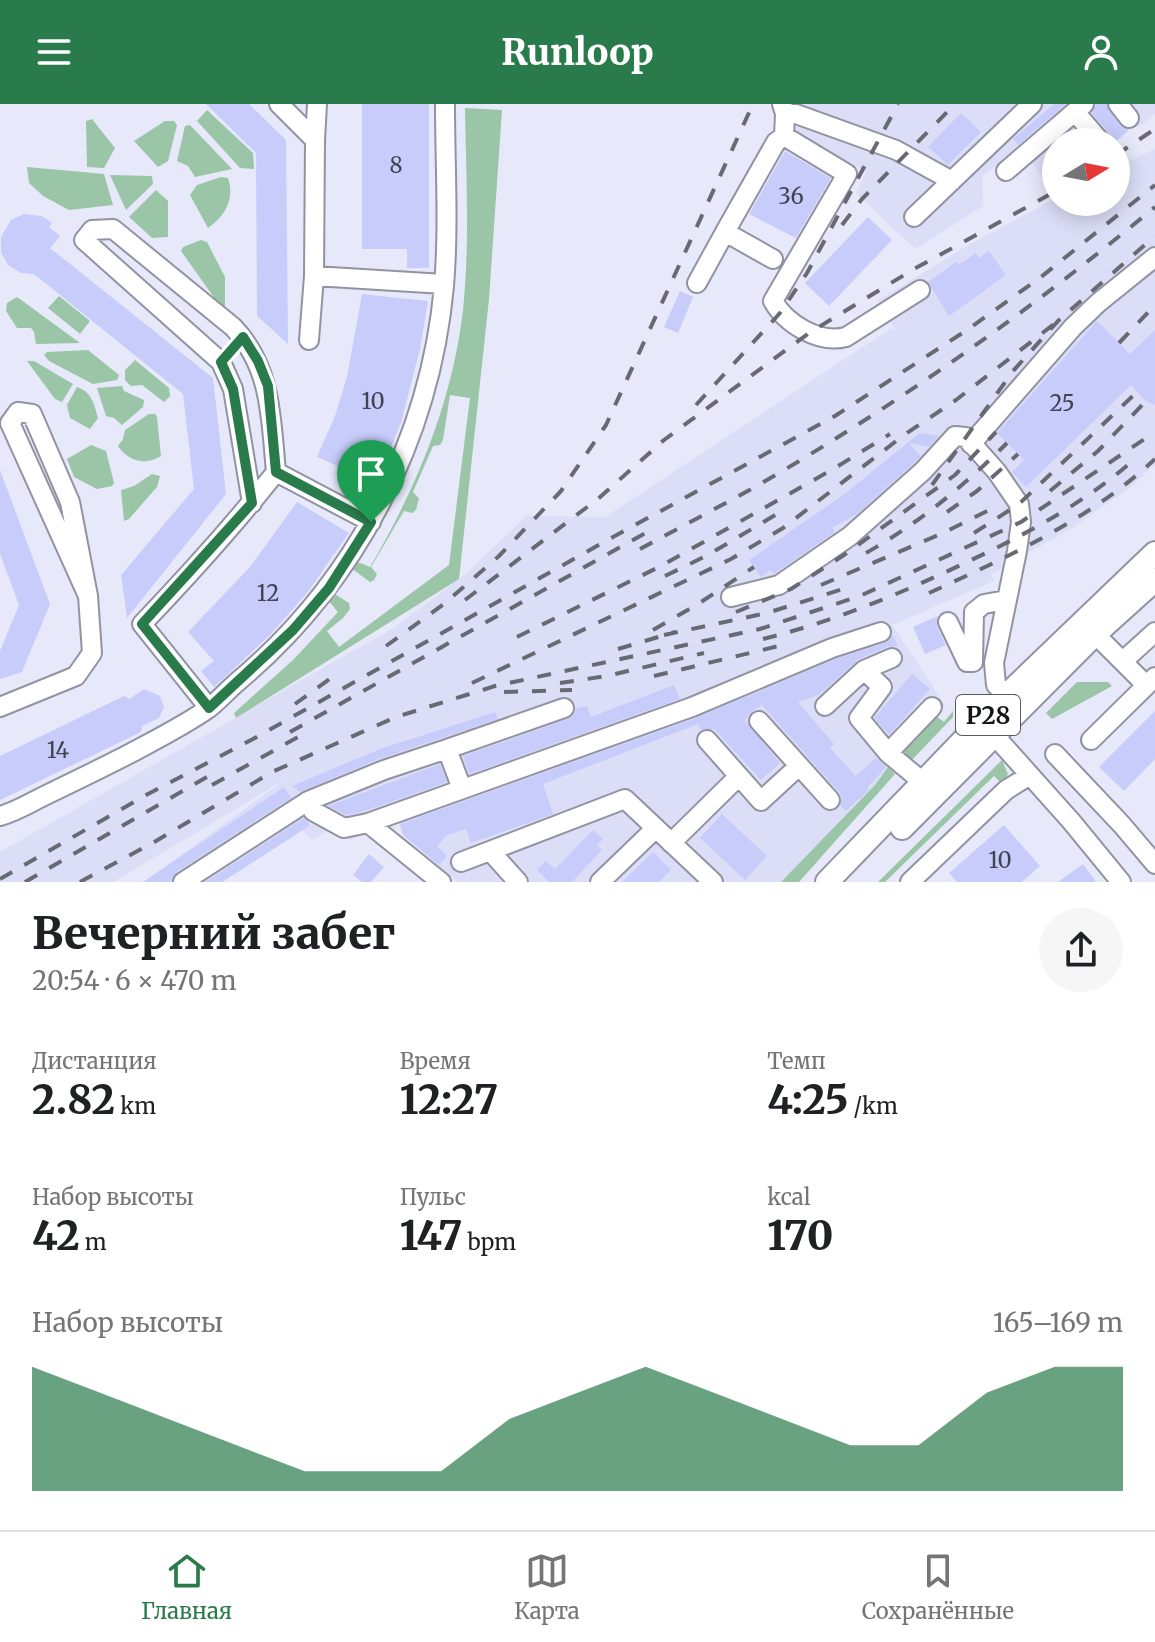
<!DOCTYPE html>
<html lang="ru">
<head>
<meta charset="utf-8">
<style>
  :root { --surface:#fff; --page:#f6f6f6; --text:#202124; --muted:#757577; --line:#e0e0e0; --accent:#2a7b4c }
  body { margin:0; font-family:Merriweather,serif; background:var(--page); color:var(--text); height:100vh; display:flex; flex-direction:column; font-size:30px; white-space:nowrap }
  * { box-sizing:border-box; margin:0 }
  p { font-size:26px; color:var(--muted) }
  .icon { flex:none; width:44px; height:44px; fill:none; stroke:currentColor; stroke-width:2; stroke-linecap:round; stroke-linejoin:round }
  .map { position:relative; height:778px; overflow:hidden }
  .details { display:flex; flex-direction:column; background:var(--surface); flex:1 }
  .details>* { flex:none }
  .needle { width:52px; rotate:80deg }
  .fabs { position:absolute; left:1042px; top:24px; display:grid; gap:16px }
  .fabs a { display:grid; place-items:center; width:88px; height:88px; border-radius:50%; background:var(--surface); box-shadow:0 4px 20px #0003; font-size:40px }
  .pin { position:absolute; display:grid; place-items:center; width:68px; height:68px; color:#fff; margin:-82px -34px; border-radius:50% 50% 50% 0; rotate:-45deg; box-shadow:0 0 8px #0007 }
  .pin .icon { rotate:45deg }
  .round { display:grid; place-items:center; flex:none; width:84px; height:84px; border-radius:42px; background:var(--page) }
  .summary { display:flex; align-items:center; justify-content:space-between; height:136px; padding:0 32px }
  h1 { font-size:44px; font-weight:800; line-height:60px }
  .figures { display:grid; grid-template-columns:repeat(3,1fr); gap:12px; height:136px; padding:8px 32px }
  .figures div { display:grid; align-content:center }
  .figures b { font-size:40px; font-weight:800 }
  .figures small { font-size:22px; font-weight:400 }
  .figures p { font-size:22px }
  .chart { height:224px; padding:16px 32px }
  .chart p { display:flex; justify-content:space-between }
  .chart svg { width:100%; height:144px; margin-top:8px; fill:var(--accent); opacity:.7 }
  header { display:flex; justify-content:space-between; align-items:center; height:104px; padding:0 32px; background:var(--accent); color:#fff; font-size:36px; font-weight:800 }
  .tabs { display:flex; justify-content:space-around; align-items:center; height:112px; border-top:2px solid var(--line); background:var(--surface); font-size:22px; color:var(--muted) }
  .tabs a { display:grid; justify-items:center; gap:4px }
  .tabs .on { color:var(--accent) }
  .map>svg:first-child { display:block }
</style>
</head>
<body>
<header><svg class="icon" aria-label="menu" viewBox="0 0 24 24"><path d="M4 6h16M4 12h16M4 18h16"/></svg>Runloop<svg class="icon" aria-label="person" viewBox="0 0 24 24"><circle cx="12" cy="8" r="4"/><path d="M4 21q1-7 8-7t8 7"/></svg></header>
<div class="map">
<svg width="1155" height="778" viewBox="0 0 1155 778">
  <rect width="100%" height="100%" fill="#e7e9fa"/>
  <path fill="#dbdef6" d="M797,0H1155V10L1145,19L1130,25L1115,38H1056V75L1049,80L1021,45L982,72L983,102L915,145L856,89L866,68L794,27L806,6Z
    M1155,45V360L1132,382L1074,423L991,470L994,477L892,521L945,601L895,654L875,681L781,778H457L403,731L398,717L350,736L333,724L312,736L302,726L222,778H154L150,773L289,673L113,778H0V748L395,523L466,470L526,412L605,413L892,224L898,230L877,197L965,143L1056,94V98H1116V63Z"/>
  <path fill="#9ac5a7" d="M465,4L502,6L489,195L459,475L236,614L234,609L293,556L338,508L328,496L333,489L349,499L350,505L343,514L327,527L339,543L449,461L470,294L450,291L443,336L440,341L433,342L413,388L419,394L416,406L412,409L404,407L371,463L377,470L374,476L370,478L351,464L355,457L370,463C417,383 452,299 463,206C470,139 466,71 465,4Z
    M207,6L253,49L254,65L240,64L197,17Z
    M92,15L115,44L104,64L87,63L86,17Z
    M165,17H174L177,21L168,57L158,63L134,37Z
    M190,21L232,65L195,73L188,62L177,57L185,22Z
    M27,63L104,70L113,101L69,106L43,92L29,79Z
    M110,71L152,72L153,80L126,106Z
    M221,73L228,74C235,95 225,112 208,124L190,91L197,81Z
    M156,86L168,97V133L152,134L129,113Z
    M201,136L207,138L225,173V209L181,147L183,143Z
    M59,192L90,217L80,230L48,204Z
    M17,193L80,239L36,240L34,228L31,224H17L6,207L7,199Z
    M88,246L119,271L117,276L93,280L49,257L44,251L47,248Z
    M135,256L169,284L170,292L164,298L142,281L131,282L125,276V266Z
    M27,257H34L73,280L62,298L55,295Z
    M122,282L124,287L144,296L143,303L122,321L114,314L106,312L97,284Z
    M77,283C92,288 94,300 98,314L90,325L70,314L67,301Z
    M149,310H155L157,313L161,352C145,362 128,357 118,342L123,335L125,326Z
    M91,341L106,347L114,379L112,382L97,385L74,373L67,355Z
    M152,370L160,372L157,383L129,415L124,417L121,386L134,382Z
    M1077,578H1108L1112,582L1052,615L1046,609Z
    M953,607V613L910,658L900,649L936,612L944,618Z
    M1002,656L1008,670L1002,680L994,672L885,778H878Z
    M888,663L895,670L799,778H781L875,681Z"/>
  <path fill="#c7ccfb" d="M206,0H249L286,36L288,240L257,212L256,49Z
    M362,0H429V164H407V145H362Z
    M1054,0H1066L1018,41L1013,35Z
    M1096,0H1106L1120,21L1129,26L1115,38H1112L1109,29L1092,9Z
    M961,9L981,28L948,61L928,43Z
    M785,47L831,74L796,134L749,110Z
    M24,110L42,112L52,119L49,123L60,132L50,144L213,274L226,390L127,514L121,471L194,385L183,290L34,170L21,169L8,161L1,148V133L11,116Z
    M868,113L892,136L829,202L805,179Z
    M989,147L1006,171L949,212L928,178L956,158L959,161L976,149L979,154Z
    M680,187L693,193L678,229L664,223Z
    M362,190L428,197L420,245L401,319L368,398L352,390L360,372L317,353L335,312L347,273Z
    M1097,217L1130,250L1155,226V301L1146,297L1131,281L1026,383L1012,368L1024,356L997,329Z
    M920,329L939,332L929,343L909,339L921,352L915,358L857,410L832,424L835,428L774,470L770,466L761,473L749,456L842,392Z
    M0,366L50,500L22,568L0,575V547L19,501L0,450Z
    M297,398L349,429L307,489L270,531L214,583L201,567L214,557L188,528L250,463Z
    M938,512L937,522L946,541L925,550L913,523Z
    M892,531L898,542L887,543L859,555L820,590L798,598L834,640L830,644L856,672L876,654L886,663L867,684L869,686L846,707L840,701L842,694L839,688L762,601L750,609L745,616L780,659L761,676L714,625L701,626L698,620L543,680L553,710L471,739L466,725L447,731L437,742L447,752L439,761L403,731L400,720L696,614L836,555L885,539Z
    M912,570L930,585L889,631L874,614Z
    M674,581L680,595L469,670L463,652L568,615L574,611L576,604L587,602L591,613Z
    M144,585L160,592L164,603L159,614L142,622L141,628L0,696V652L124,592L129,595Z
    M1155,607V655L1124,687L1099,663Z
    M495,608L498,615L379,655L300,688L292,682L380,645Z
    M440,660L447,678L365,707L346,711L328,702Z
    M284,683L291,694L176,768L171,778H143Z
    M722,710L767,752L745,776L700,734Z
    M304,714L310,721L303,726L222,778H205Z
    M1004,721L1040,762L1022,778H957L949,769Z
    M593,726L603,735L597,741L602,746L572,778H549L537,766L546,757L555,765Z
    M653,748L671,766L659,778H622Z
    M369,750L384,763L371,778H362L353,771Z
    M1083,760L1096,778H1058L1073,767Z"/>
  <g fill="none" stroke-linecap="round" stroke-linejoin="round">
    <g stroke="#9193a2" stroke-width="22">
      <path id="minor" d="M279,0L315,36L314,172L309,236
        M782,0L785,10L784,32L847,70L773,197C786,220 819,240 846,233L920,186
        M1118,0L1129,14
        M1075,8L1100,37
        M785,10H796L896,46L952,77
        M315,36L317,0
        M1006,67L1084,0
        M914,113L1032,0
        M773,155L725,128L776,38L784,32
        M314,172L444,180
        M697,179L725,128
        M971,340L1073,223L1098,199L1155,153
        M276,368L371,418
        M731,493L779,481L850,432L923,367L955,332L966,333L997,368L1019,400L1021,418L1017,447L994,559L996,581L1007,591
        M948,518L967,558H973L974,508L984,500L1006,496
        M1095,530L1146,581
        M892,554L864,566L882,583L859,614L888,649L924,679
        M1123,557L1155,528
        M825,602L864,566
        M0,603L76,572L92,549L88,492L70,398L32,310L18,308L10,319L88,492
        M209,604L142,520C188,472 234,421 276,368C271,316 272,263 233,223L113,125L92,126L84,136L221,258L233,285L252,399
        M759,617L830,696
        M994,631L1071,717L1121,778
        M707,636L761,697L799,662
        M1091,636L1155,573
        M888,649L932,603
        M1055,650L1122,721L1155,760
        M462,685L447,645L564,604
        M308,697L313,707L344,724L368,719L692,603L832,544L881,528
        M0,712C15,708 30,699 44,692C73,678 102,664 131,649C157,635 185,621 209,604C219,596 227,587 236,579C355,480 430,336 444,182C449,122 445,60 445,0
        M368,719L441,778
        M671,739L739,672
        M491,748L518,778
        M461,758L625,695L713,778
        M183,778L308,697L384,666L447,645
        M600,778L656,724
        M910,778L1006,686L1030,671"/>
    </g>
    <g stroke="#9193a2" stroke-width="26">
      <path id="major" d="M902,724L1095,530L1155,476
        M827,778L1007,591L1155,449"/>
    </g>
    <use href="#minor" stroke="#fff" stroke-width="18"/>
    <use href="#major" stroke="#fff" stroke-width="22"/>
    <path stroke="#686973" stroke-width="4" stroke-dasharray="14 14" stroke-linecap="butt" d="M1116,51L1155,25
      M842,121L862,95L955,0
      M1119,239L1155,201
      M696,301L780,209L807,169L898,0
      M932,381L1013,267L1058,217L1155,132
      M1050,387L1098,347L1146,297
      M947,408L977,387L1018,350
      M974,429L1019,400L1137,288
      M640,445C688,419 737,394 784,366C914,289 1038,200 1155,103
      M866,449C919,419 964,382 1007,339
      M665,472L708,451L777,410
      M821,481L943,429L993,404
      M929,489C1008,453 1091,415 1155,355
      M465,496L599,394L664,336L809,229L914,165L1056,87
      M736,508L791,485L844,451L955,371L996,328
      M653,526L698,500L754,463
      M664,531L767,509L846,484
      M517,533L661,462L835,364L890,330
      M763,535C835,517 900,490 967,458C1027,430 1088,397 1137,353
      M386,542L444,500L499,452L561,387L606,321L753,0
      M618,545L675,528
      M654,572L783,541
      M472,579L731,455L783,424L904,331L956,296L1058,217
      M560,579L607,572L704,549
      M504,588L572,586
      M295,600L338,569
      M290,628L649,427
      M212,681L307,628
      M0,775L146,691L253,635L613,433L835,312L967,226L1041,173L1155,81
      M25,778L219,666
      M80,778L156,737L272,668L396,613L495,582L760,525L860,492L1021,418L1155,328"/>
  </g>
  <g fill="none" stroke-linecap="round" stroke-linejoin="round">
    <g stroke="#fff" stroke-width="16">
      <path id="route" d="M243,233L258,257L268,282L276,368L371,418L329,484L293,526L209,604L142,520L252,399L233,285L221,258Z"/>
    </g>
    <use href="#route" stroke="#2a7b4c" stroke-width="10"/>
  </g>
  <g text-anchor="middle" dominant-baseline="central" stroke-width="6" stroke-linejoin="round" paint-order="stroke">
    <g font-size="22" fill="#414353">
      <text x="396" y="61">8</text>
      <text x="791" y="92">36</text>
      <text x="373" y="297">10</text>
      <text x="1062" y="299">25</text>
      <text x="268" y="489">12</text>
      <text x="58" y="646">14</text>
      <text x="1000" y="756">10</text>
    </g>
    <rect fill="#fff" stroke="#5a5b5f" stroke-width="2" x="956" y="591" width="64" height="40" rx="6"/>
    <g font-size="24" font-weight="bold" fill="#14151b">
      <text x="988" y="611">Р28</text>
    </g>
  </g>
</svg>
<div class="fabs">
<a><svg class="needle" viewBox="-14 -14 28 28"><path d="M0-13l5 13h-10z" fill="#e53935"/><path d="M0 13l5-13h-10z" fill="#757577"/></svg></a>
</div>
<div class="pin" style="left:371px;top:418px;background:#1e9e55"><svg class="icon" aria-label="arrive" viewBox="0 0 24 24"><path d="M6 21V4h12l-3 4 3 4H6"/></svg></div>
</div>
<section class="details">
<div class="summary"><div><h1>Вечерний забег</h1><p>20:54 · 6 × 470 m</p></div><a class="round"><svg class="icon" aria-label="share" viewBox="0 0 24 24"><path d="M12 15V3M7 8l5-5 5 5M5 13v7h14v-7"/></svg></a></div>
<div class="figures">
<div><p>Дистанция</p><b>2.82<small> km</small></b></div>
<div><p>Время</p><b>12:27</b></div>
<div><p>Темп</p><b>4:25<small> /km</small></b></div>
</div>
<div class="figures">
<div><p>Набор высоты</p><b>42<small> m</small></b></div>
<div><p>Пульс</p><b>147<small> bpm</small></b></div>
<div><p>kcal</p><b>170</b></div>
</div>
<div class="chart"><p><span>Набор высоты</span>165–169 m</p>
<svg viewBox="0 0 160 44" preserveAspectRatio="none"><path d="M0 44V6L10 14L20 22L30 30L40 38L50 38L60 38L70 22L80 14L90 6L100 14L110 22L120 30L130 30L140 14L150 6L160 6V44z"/></svg>
</div>
</section>
<nav class="tabs">
<a class="on"><svg class="icon" aria-label="home" viewBox="0 0 24 24"><path d="M3 11l9-7 9 7M6 9v11h12V9"/></svg>Главная</a>
<a><svg class="icon" aria-label="map" viewBox="0 0 24 24"><path d="M3 6l6-2 6 2 6-2v14l-6 2-6-2-6 2zM9 4v14M15 6v14"/></svg>Карта</a>
<a><svg class="icon" aria-label="saved" viewBox="0 0 24 24"><path d="M7 4h10v16l-5-4-5 4z"/></svg>Сохранённые</a>
</nav>
</body>
</html>
